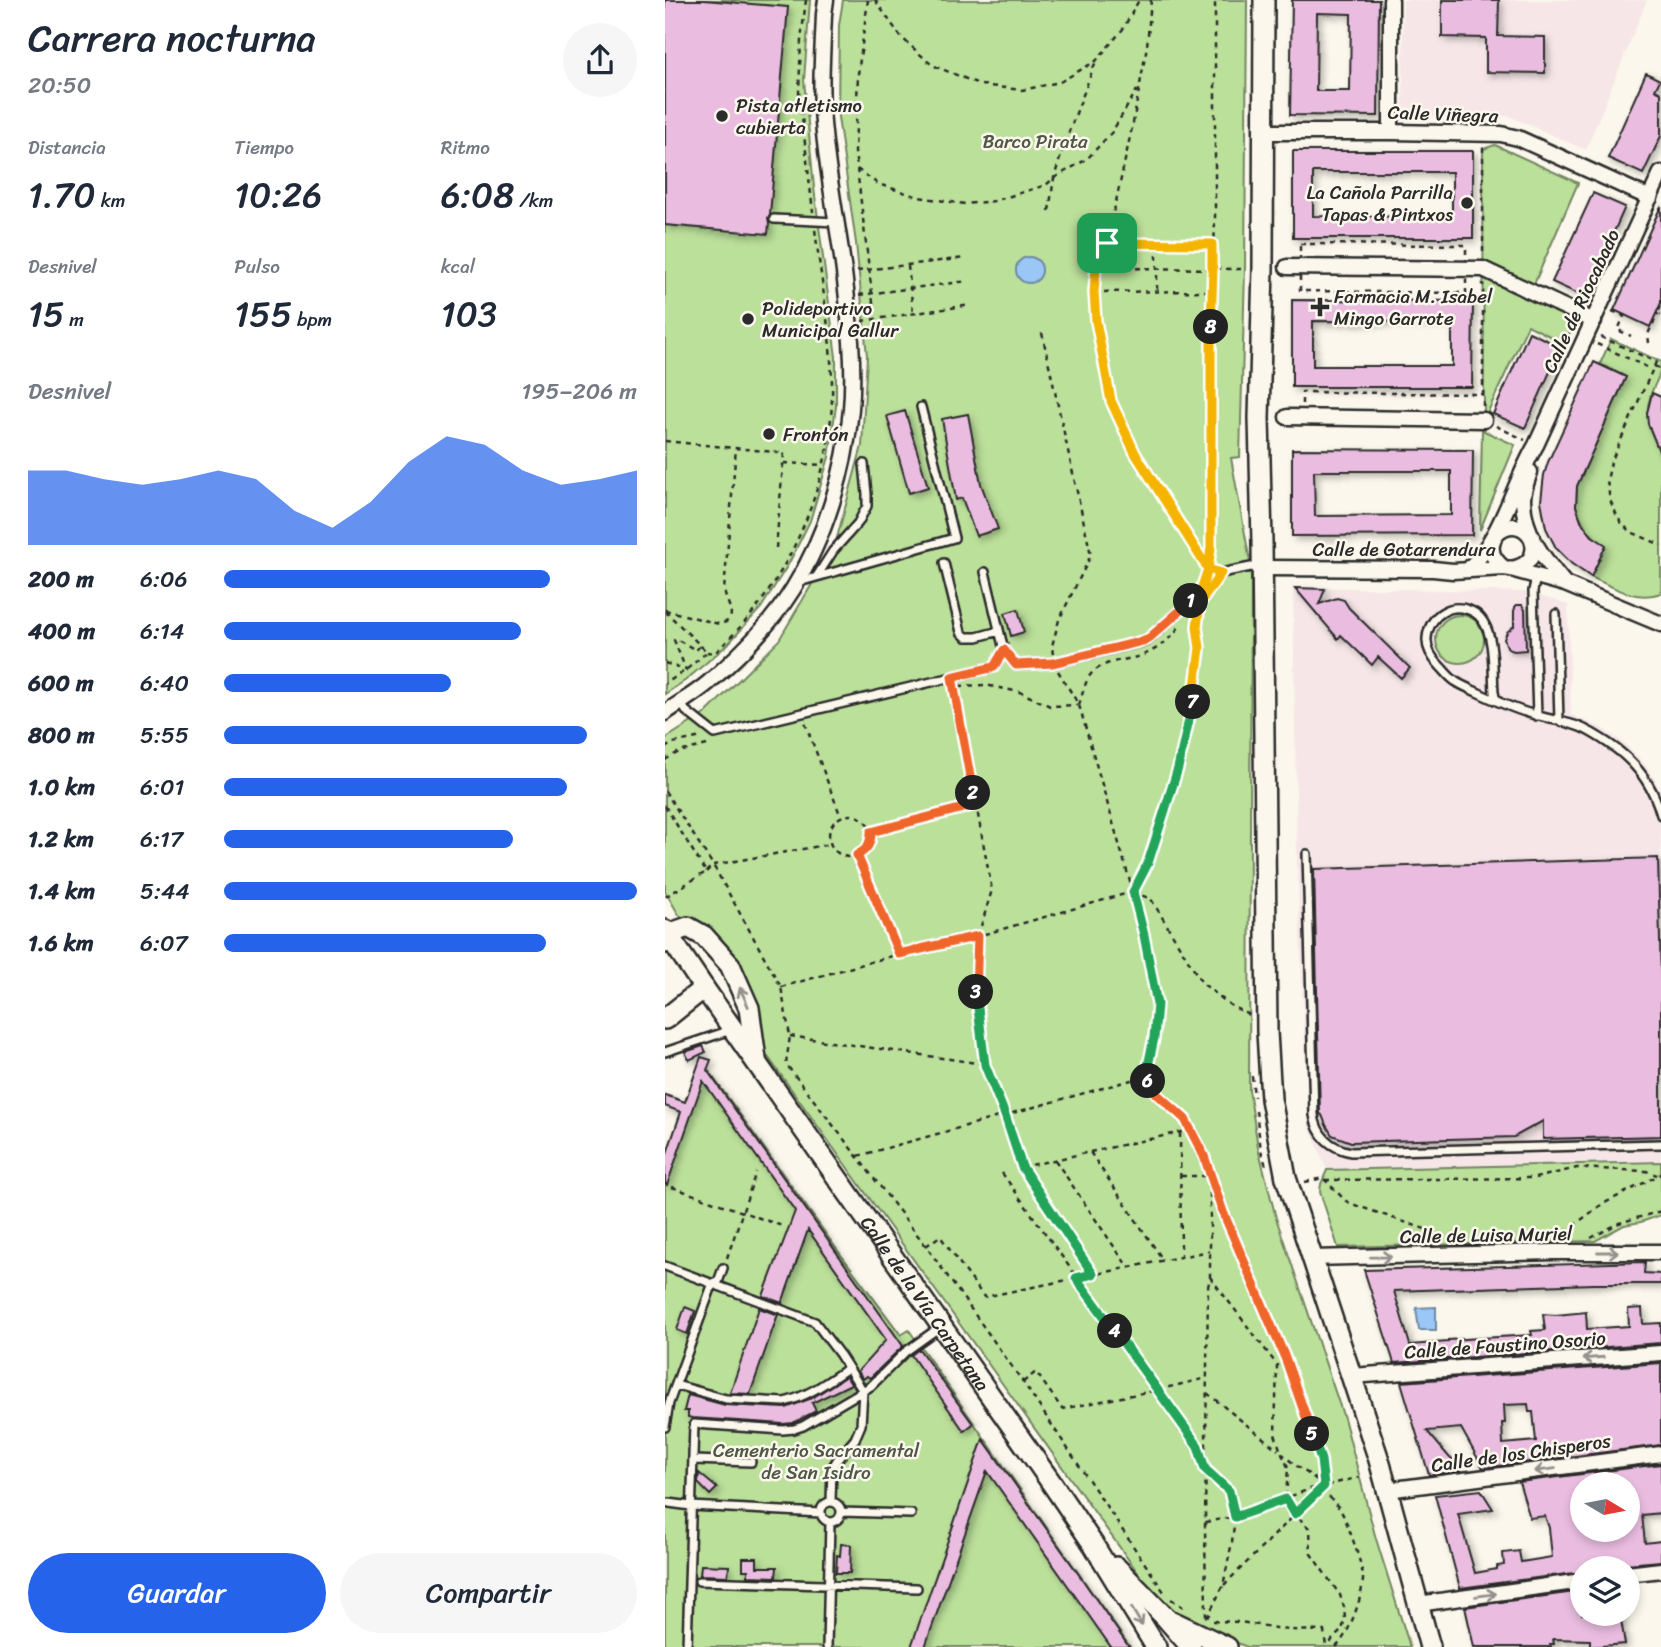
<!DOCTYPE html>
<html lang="es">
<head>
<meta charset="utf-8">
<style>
  :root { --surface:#fff; --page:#f6f6f7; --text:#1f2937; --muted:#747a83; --accent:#2563eb }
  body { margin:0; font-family:Sriracha,sans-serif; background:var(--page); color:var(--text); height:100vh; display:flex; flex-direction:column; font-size:26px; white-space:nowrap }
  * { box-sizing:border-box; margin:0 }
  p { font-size:23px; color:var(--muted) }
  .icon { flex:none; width:38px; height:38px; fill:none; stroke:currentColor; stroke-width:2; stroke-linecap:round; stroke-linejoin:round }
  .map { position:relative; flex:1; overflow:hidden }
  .details { display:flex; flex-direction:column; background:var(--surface); width:665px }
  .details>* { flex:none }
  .needle { width:46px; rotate:100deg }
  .tools { position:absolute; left:905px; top:1472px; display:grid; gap:14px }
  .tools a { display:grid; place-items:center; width:70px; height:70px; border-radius:50%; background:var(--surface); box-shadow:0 4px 10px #0003; font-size:35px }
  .pin { position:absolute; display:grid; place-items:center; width:60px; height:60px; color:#fff; margin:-30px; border-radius:14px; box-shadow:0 4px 10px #0006 }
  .km { position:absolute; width:35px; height:35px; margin:-18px; border-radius:50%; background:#222; color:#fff; font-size:19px; line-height:35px; text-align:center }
  .round { display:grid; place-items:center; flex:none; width:74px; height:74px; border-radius:37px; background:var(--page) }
  .overview { display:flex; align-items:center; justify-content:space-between; height:119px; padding:0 28px }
  h1 { font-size:38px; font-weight:600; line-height:52px }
  .stats { display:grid; grid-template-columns:repeat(3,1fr); gap:10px; height:119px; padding:7px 28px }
  .stats div { display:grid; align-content:center }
  .stats b { font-size:35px; font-weight:600 }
  .stats small { font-size:19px; font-weight:400 }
  .stats p { font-size:19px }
  .chart { height:196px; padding:14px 28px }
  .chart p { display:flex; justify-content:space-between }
  .chart svg { width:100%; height:126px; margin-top:7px; fill:var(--accent); opacity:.7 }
  .action { display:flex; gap:14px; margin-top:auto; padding:14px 28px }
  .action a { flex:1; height:80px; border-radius:42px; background:var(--accent); color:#fff; font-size:28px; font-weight:600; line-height:80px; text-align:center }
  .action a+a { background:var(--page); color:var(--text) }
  ul { padding:0 28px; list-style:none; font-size:23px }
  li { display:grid; grid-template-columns:112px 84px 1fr; align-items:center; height:52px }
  li i { height:18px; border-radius:9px; background:var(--accent) }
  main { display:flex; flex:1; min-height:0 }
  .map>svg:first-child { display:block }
</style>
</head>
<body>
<main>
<section class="details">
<div class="overview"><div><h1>Carrera nocturna</h1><p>20:50</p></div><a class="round"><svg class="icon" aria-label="share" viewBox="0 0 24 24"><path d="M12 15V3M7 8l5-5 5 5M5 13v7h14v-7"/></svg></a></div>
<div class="stats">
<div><p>Distancia</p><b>1.70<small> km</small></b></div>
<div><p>Tiempo</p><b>10:26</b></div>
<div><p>Ritmo</p><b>6:08<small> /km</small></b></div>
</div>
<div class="stats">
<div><p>Desnivel</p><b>15<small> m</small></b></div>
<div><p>Pulso</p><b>155<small> bpm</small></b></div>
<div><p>kcal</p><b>103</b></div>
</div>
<div class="chart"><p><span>Desnivel</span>195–206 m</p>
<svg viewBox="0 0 160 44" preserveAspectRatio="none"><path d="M0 44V18L10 18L20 21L30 23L40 21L50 18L60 21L70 32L80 38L90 29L100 15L110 6L120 9L130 18L140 23L150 21L160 18V44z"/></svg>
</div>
<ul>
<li><b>200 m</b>6:06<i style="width:79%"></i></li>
<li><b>400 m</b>6:14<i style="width:72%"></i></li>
<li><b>600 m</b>6:40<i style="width:55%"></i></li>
<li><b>800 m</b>5:55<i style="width:88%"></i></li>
<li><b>1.0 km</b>6:01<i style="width:83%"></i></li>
<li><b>1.2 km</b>6:17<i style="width:70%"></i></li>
<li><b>1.4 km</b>5:44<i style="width:100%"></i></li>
<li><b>1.6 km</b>6:07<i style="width:78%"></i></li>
</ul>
<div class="action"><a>Guardar</a><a>Compartir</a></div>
</section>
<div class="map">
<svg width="996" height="1647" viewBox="0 0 996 1647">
  <defs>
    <filter id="shadow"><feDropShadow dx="3.5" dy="3.5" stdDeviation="3.5" flood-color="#0004"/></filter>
  </defs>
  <rect width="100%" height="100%" fill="#fbf7ec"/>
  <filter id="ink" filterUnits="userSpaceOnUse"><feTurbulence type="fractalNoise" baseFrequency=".0143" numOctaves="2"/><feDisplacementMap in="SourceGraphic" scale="14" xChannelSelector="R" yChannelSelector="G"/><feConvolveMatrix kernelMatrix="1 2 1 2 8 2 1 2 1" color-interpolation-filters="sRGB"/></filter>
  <g filter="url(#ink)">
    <path fill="#f6e6e8" d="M738,0H982L921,150L844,116H738Z
      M628,587L863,592L903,605L906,715L935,727L960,744L982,767L996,792V1162L662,1170L643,1124L632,861Z"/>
    <path fill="#bbe09a" stroke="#738662" stroke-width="2" d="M0,0H145L139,80L149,188L171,357V406L164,457L145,521L124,563L96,608L62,645L21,680L0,694Z
      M178,0H582L580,269L575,457L566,458L586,567L584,1090L593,1147L611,1218L679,1418L711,1539L745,1647H582L514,1618L476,1577L101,1054L91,1002L50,935L14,915L0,891V739L41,713L114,640L170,545L197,446L202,356L191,243L173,117L174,25Z
      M830,145L913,183L866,291L913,313L900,344L863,325L819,420L818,149Z
      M946,339L996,362C996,377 991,380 986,394C979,414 983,433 996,448V593C971,602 948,587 926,577L933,541L922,530L914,515L911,506L912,486L961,377L935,364Z
      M817,430L850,445L815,530Z
      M771 639a24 24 0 1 1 48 0a24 24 0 1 1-48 0Z
      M43,1070L171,1248L236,1335L244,1330L465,1647H0V1159L31,1071Z
      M996,1162V1215L976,1222L959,1225L930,1241L673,1247L655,1192L656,1184L662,1170Z"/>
    <path fill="#9ac7f5" stroke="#6e89a4" stroke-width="2" d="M351 270a13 13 0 1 1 26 0a13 13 0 1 1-26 0Z
      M771,1307V1330H754L751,1308Z"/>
    <path fill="#eabde0" stroke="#2b2b2b" stroke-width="2" fill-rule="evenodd" filter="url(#shadow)" d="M0,0H39L123,7L105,214L103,218L104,223L103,234L0,225Z
      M627,0H714L713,116L625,115ZM652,13L686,14L685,91H651Z
      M777,0H834L833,36L880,37V73L821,72V38L777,37Z
      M981,73L995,80L990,90L996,93V136L978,174L943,158Z
      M628,151H808V238H628ZM648,172H787V217L648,216Z
      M928,193L960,207L920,297L887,282Z
      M996,206V303L985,327L949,310Z
      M627,300L808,301L807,387H627ZM648,321L787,322V366H648Z
      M864,332L896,347L860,428L828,414Z
      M929,362L961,377L912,486L911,506L917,523L927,536L941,545L926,577L907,564L891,548L881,528L876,501L879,475L883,462Z
      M987,393L996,397V456L983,424L982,413Z
      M240,411L263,487L244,493L222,416Z
      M303,414L316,484L333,529L311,536L297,498L291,500L277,419Z
      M627,449L808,450L807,535L627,536ZM649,471H786V515L650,516Z
      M630,588L660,589L654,604L672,598L679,600L684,608L745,668L736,678L713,657L707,665L676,635L673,639Z
      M851,605H857L860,610L861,650L849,651L843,649L839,639L842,632L849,626V611Z
      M353,609L359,632L346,636L340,613Z
      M993,858L996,982V1136L878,1139V1121L849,1137L686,1142L667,1135L661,1125L657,1115L655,1114L649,869Z
      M38,1046L41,1052L24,1060L20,1052Z
      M36,1057L46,1060L42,1070L238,1346L205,1378L202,1376L198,1379L193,1371L221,1340L143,1230L117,1303L98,1296L130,1211L38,1081L2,1185L0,1184V1159L16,1112L0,1106V1095L20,1102Z
      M980,1262L979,1273L996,1274V1284H928L729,1291L745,1345L783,1342V1340L867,1335L866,1331L880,1330L878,1314L891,1315L921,1312L922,1329L964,1326L963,1309L977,1308L978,1324L996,1323V1343L729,1363L699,1270Z
      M20,1307L30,1311L22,1334L12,1330Z
      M94,1308L113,1315L112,1317L85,1394L65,1393Z
      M254,1349L308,1424L299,1431L246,1355Z
      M996,1363V1445L818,1468L796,1428L762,1431L784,1457L795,1467V1471L764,1475L736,1382ZM863,1404L864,1412H868L871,1441L838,1444L837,1423H840L839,1405Z
      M181,1376L186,1384L147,1403L151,1411L128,1423L118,1424L27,1418L23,1417V1411H19L23,1395L60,1405L121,1408L147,1398Z
      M318,1439L417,1579L464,1647H446L322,1471L260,1647H246Z
      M996,1464V1513L977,1515L980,1543L996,1541V1561L961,1564L955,1568H917V1572L795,1588L770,1495L816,1490L828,1509L793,1514L810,1573L832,1569V1566L839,1565L838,1553L854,1551L856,1562L887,1557L884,1528L880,1516L865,1518L854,1482ZM917,1484H962V1530H917Z
      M34,1473L52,1488L45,1495L33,1483Z
      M176,1544L186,1545L185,1573H171L172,1555L175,1556Z
      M78,1558H92V1567H112L111,1577L83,1576V1570H78Z
      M36,1565L64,1566L63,1576L35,1575Z
      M917,1591V1614H955L960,1644L925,1647V1640L888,1639L889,1644H885L886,1647H809L800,1607Z"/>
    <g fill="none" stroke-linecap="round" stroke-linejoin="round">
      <g stroke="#2b2b2b" stroke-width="12">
        <path id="lane" d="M109,219L171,222
          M279,563L296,632L301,637H312L334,631
          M152,576L168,551L193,523L202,506V494L199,464
          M871,577L868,591L872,716
          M134,582L289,538L256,407
          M891,614L894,721
          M339,650L351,665L389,663L482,641L556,573L586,567L596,568
          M834,702L830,697L829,692C827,667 832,620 804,610C796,607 786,607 778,612C769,617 763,627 762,638C761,649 767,658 775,666C780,671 784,677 790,681C797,686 806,689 814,693C833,702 853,711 874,716C888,720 902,722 915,727C925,731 934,737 943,743C969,760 988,785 996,815
          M16,703L21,711L50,734L329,667L339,650L320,572
          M642,854L649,1115C652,1136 666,1148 686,1152L996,1144
          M0,1052L66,1030
          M0,1266L150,1322L175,1355L198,1391L196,1425L190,1439L172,1460L167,1468L166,1501
          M52,1285L58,1268
          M11,1385L61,1399L119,1402C142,1397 164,1381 183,1368
          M0,1427L4,1403L48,1283
          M28,1460L86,1462
          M156 1512a10 10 0 1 1 20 0a10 10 0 1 1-20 0Z
          M4,1503L26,1506L156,1513
          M176,1512L246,1514
          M34,1581L252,1588
          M22,1647L29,1424L118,1430L129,1429L138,1426L206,1386L240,1352L275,1327
          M162,1647L165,1522"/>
      </g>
      <g stroke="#2b2b2b" stroke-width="19">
        <path id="street" d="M598,132H726L836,134L853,138L985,198
          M726,132V0
          M622,267L818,269L929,321
          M622,417L819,420
          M865,472C862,481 858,491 858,499C858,533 879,559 900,584
          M598,568L768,569L788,571L839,568L846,569L900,584L996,624
          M839,568C831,562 825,555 827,545C828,538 832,531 839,528C867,516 885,563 846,569
          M803,570C838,535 847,486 871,445L996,173
          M0,713C14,703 30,694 43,683C73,657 107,623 128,589C160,538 181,469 186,409C190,364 184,316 179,272C172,218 160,164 157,109C155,78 158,46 159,14L161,0
          M647,1258L888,1252H996
          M687,1376L996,1353
          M722,1490L996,1454
          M962,1574L996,1570
          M753,1604L917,1581"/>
      </g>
      <g stroke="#2b2b2b" stroke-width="24">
        <g id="secondary">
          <path d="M599,0L598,268L594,418L597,542L602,1032L606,1099L621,1178L714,1460L765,1647"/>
          <path id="s1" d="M0,930L39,988L388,1485L428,1544L491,1647"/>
          <path d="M0,943L3,934L23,927L39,936L65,965L84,1008L91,1059"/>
          <path d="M0,1019L39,988"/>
          <path d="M451,1567L500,1617L526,1647"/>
          <path d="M507,1621L562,1647"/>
        </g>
      </g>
      <path stroke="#2b2b2b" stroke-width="2.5" stroke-dasharray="5 5" stroke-linecap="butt" d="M141,0L136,40L134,92L148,212
        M203,0L193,74L190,152L210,319
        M210,0L236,37L267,65L316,85L357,90L395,82L431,61L458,29L474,0
        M486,0L482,46L468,123L442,243L431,268L429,292L431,321L446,401L470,452L543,569L546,570
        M818,147V256
        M192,169L213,184L254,197L300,204L329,201L381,185L389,178L422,159L447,132L472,90
        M384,211L389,178L400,142L431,61
        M423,243L547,244L546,282
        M635,244L801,245V293L635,291Z
        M243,266L248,312
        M431,268L580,269
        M192,271L300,258
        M492,290V244
        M429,292L546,291V288
        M194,295L303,281
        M996,306L993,313L996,315
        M947,311L959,316L953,330L966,336
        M197,321L306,305
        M377,333L426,555L394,620L387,646L388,655
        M936,337L991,362L946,462L942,481L945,500L953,518L958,525L966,532L996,545
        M984,343L983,334L993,313
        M932,344L986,369
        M989,366L996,369
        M637,404V392L817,394
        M818,406V283
        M831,426L860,440
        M0,441L119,453L111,548
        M119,463L158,465
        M543,568L546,548V337L550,220V0
        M0,610L54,624C76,620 61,604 59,590L71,448
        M0,611L42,652L21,670L0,684
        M42,652L50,653C66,637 83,620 96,602C141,538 169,461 167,383C166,332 156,280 150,229
        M0,663L21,670L9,640L11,639L31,650L35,646
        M393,671L414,705L468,892L479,935L493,1004L489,1038L483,1066V1081L492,1094L521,1119L543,1167L545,1188V1277L543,1287L540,1522L541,1620
        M289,686L327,890L313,936L310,986L320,1064L340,1115L357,1167L428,1274
        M294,686L320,685L355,692L385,706L413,705
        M414,705C417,696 420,681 426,674C439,661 455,661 472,657C492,651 505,640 516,624
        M140,723L176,817
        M0,748L8,743L37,737
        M0,760L14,752L46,744
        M0,791L48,865L116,987L125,1036L121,1064L261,1246L358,1382L499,1592
        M0,806L41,872L0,897
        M164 836a21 21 0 1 1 42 0a21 21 0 1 1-42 0Z
        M206,832L310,805
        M192,855L233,952
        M41,872L48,865L166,844
        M468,892L483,863L513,768L531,689L535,648L532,627L535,605
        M468,892L486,899L537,983L565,1005L585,1015
        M116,987L234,954L313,936L467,892
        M125,1036L319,1064
        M587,1076L589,1097
        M591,1111L596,1150L601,1166
        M515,1133L516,1256
        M425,1152L526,1130
        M193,1156L470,1079L483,1081
        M390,1160L463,1267
        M357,1167L425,1152L498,1260
        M337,1173L533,1446L540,1469L564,1491L570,1517L567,1542L558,1586L542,1618
        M516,1176H544
        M660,1180L870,1178L912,1168L981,1171L992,1175
        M640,1182L658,1178L681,1201L687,1204L795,1241
        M7,1187L120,1227
        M892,1238L936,1205L996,1174
        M926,1238L954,1223L996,1211
        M261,1246L275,1236L319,1297L544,1251
        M62,1258L91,1172
        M545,1277L612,1365L610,1434L616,1452L623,1467L621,1499L630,1514L645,1529L646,1554L675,1595L679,1607L680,1619L677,1630L667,1640L663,1647
        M358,1382L371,1372L397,1409L492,1390L542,1378
        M542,1393L613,1450
        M540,1522L570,1517L645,1489L659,1486L656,1460L621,1360L558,1212L547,1181
        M559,1585L659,1486C646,1474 630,1467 618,1454
        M506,1599L518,1607
        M548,1621L575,1622L623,1630L659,1631L661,1647
        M671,1647C684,1635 699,1594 698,1576C697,1565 683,1523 677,1513C672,1503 662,1498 659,1486L695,1477"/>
      <use href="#lane" stroke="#fbf7ec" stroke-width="7"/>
      <use href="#street" stroke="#fbf7ec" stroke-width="14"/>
      <use href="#secondary" stroke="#fbf7ec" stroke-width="19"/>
    </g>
    <defs><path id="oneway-shaft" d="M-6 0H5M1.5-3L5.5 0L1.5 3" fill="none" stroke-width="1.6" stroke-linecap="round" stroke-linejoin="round" transform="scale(1.75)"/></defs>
    <g stroke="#93918c">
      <use href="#oneway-shaft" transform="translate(79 997) rotate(-114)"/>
      <use href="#oneway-shaft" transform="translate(943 1252)"/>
      <use href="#oneway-shaft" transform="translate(716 1257) rotate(-1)"/>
      <use href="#oneway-shaft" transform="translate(928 1358) rotate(176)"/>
      <use href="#oneway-shaft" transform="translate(880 1470) rotate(172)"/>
      <use href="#oneway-shaft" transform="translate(821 1595) rotate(-8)"/>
      <use href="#oneway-shaft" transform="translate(472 1617) rotate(59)"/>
    </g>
  </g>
  <g fill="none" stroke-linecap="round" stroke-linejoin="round" filter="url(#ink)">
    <g stroke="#fff" stroke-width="14">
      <path id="split-1" d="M442,243L431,268L429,292L431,321L446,401L470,453L543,569L535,593L526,601"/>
    </g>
    <g stroke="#fff" stroke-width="14">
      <path id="split-2" d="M308,793L287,677L329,667L339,650L351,665L388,663L482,640L526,601"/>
    </g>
    <g stroke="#fff" stroke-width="14">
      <path id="split-3" d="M308,793L310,805L206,832C206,844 202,850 192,855L234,954L313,936L311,992"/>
    </g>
    <g stroke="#fff" stroke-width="14">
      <path id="split-4" d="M311,992L320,1065L340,1115L357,1167L428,1274L411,1278L450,1331"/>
    </g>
    <g stroke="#fff" stroke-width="14">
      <path id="split-5" d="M450,1331L533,1446L540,1469L564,1491L570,1517L621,1499L630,1514L659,1486L656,1460L647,1434"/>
    </g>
    <g stroke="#fff" stroke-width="14">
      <path id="split-6" d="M483,1081L492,1094L520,1119L539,1156L558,1212L621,1360L647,1434"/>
    </g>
    <g stroke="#fff" stroke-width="14">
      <path id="split-7" d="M483,1081V1066L489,1038L492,1004L479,935L468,892L483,863L500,810L513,768L528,702"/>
    </g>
    <g stroke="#fff" stroke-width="14">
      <path id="split-8" d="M528,702L535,648L532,627L535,603L556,573L543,569L546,548V327"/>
    </g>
    <g stroke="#fff" stroke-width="14">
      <path id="split-9" d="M442,243L547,244V268H548L546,327"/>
    </g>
    <use href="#split-1" stroke="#f5b400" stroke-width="9"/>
    <use href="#split-2" stroke="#f0652b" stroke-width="9"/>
    <use href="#split-3" stroke="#f0652b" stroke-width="9"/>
    <use href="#split-4" stroke="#22a559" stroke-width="9"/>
    <use href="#split-5" stroke="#22a559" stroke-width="9"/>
    <use href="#split-6" stroke="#f0652b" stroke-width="9"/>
    <use href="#split-7" stroke="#22a559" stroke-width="9"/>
    <use href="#split-8" stroke="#f5b400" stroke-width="9"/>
    <use href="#split-9" stroke="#f5b400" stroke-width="9"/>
  </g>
  <g fill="#2b2b2b" stroke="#fbf7ec" stroke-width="2.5">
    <circle cx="57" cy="116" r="7"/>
    <circle cx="802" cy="203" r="7"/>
    <path d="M651.5 296.5h7v7h7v7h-7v7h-7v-7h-7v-7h7z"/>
    <circle cx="83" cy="319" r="7"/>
    <circle cx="104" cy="434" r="7"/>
  </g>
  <g text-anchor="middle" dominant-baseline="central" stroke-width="5" stroke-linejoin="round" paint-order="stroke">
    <g font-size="19" fill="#2b2b2b" stroke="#fbf7ec" text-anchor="start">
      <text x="71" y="105">Pista atletismo<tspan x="71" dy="22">cubierta</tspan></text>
      <text x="788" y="192" text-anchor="end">La Cañola Parrilla<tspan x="788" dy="22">Tapas &amp; Pintxos</tspan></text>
      <text x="669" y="296">Farmacia M. Isabel<tspan x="669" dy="22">Mingo Garrote</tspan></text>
      <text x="97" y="308">Polideportivo<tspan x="97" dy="22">Municipal Gallur</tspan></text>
      <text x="118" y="434">Frontón</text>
    </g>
    <g font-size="19" fill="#2b2b2b" stroke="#fbf7ec">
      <text transform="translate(778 114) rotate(2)">Calle Viñegra</text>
      <text transform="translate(916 301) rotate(-65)">Calle de Riocabado</text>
      <text x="739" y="549">Calle de Gotarrendura</text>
      <text transform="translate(821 1235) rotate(-1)">Calle de Luisa Muriel</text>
      <text stroke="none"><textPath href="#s1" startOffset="455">Calle de la Vía Carpetana</textPath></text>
      <text transform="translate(840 1345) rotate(-4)">Calle de Faustino Osorio</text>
      <text transform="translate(856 1453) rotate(-8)">Calle de los Chisperos</text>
    </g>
    <g font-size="19" fill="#4f5847" stroke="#fbf7ec">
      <text x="370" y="141">Barco Pirata</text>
      <text x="151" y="1450">Cementerio Sacramental<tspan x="151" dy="22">de San Isidro</tspan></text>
    </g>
  </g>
</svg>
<div class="tools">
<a><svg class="needle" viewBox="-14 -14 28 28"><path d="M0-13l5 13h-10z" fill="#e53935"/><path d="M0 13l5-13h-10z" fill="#747a83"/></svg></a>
<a><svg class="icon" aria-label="layers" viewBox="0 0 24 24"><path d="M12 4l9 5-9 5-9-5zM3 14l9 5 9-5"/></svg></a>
</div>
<div class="pin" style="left:442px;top:243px;background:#1e9e55"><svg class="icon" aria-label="arrive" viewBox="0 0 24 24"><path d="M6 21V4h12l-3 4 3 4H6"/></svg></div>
<b class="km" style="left:526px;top:601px">1</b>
<b class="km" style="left:308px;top:793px">2</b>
<b class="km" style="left:311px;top:992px">3</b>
<b class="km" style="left:450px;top:1331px">4</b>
<b class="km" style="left:647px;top:1434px">5</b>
<b class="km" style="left:483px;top:1081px">6</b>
<b class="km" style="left:528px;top:702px">7</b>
<b class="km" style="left:546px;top:327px">8</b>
</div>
</main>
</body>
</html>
